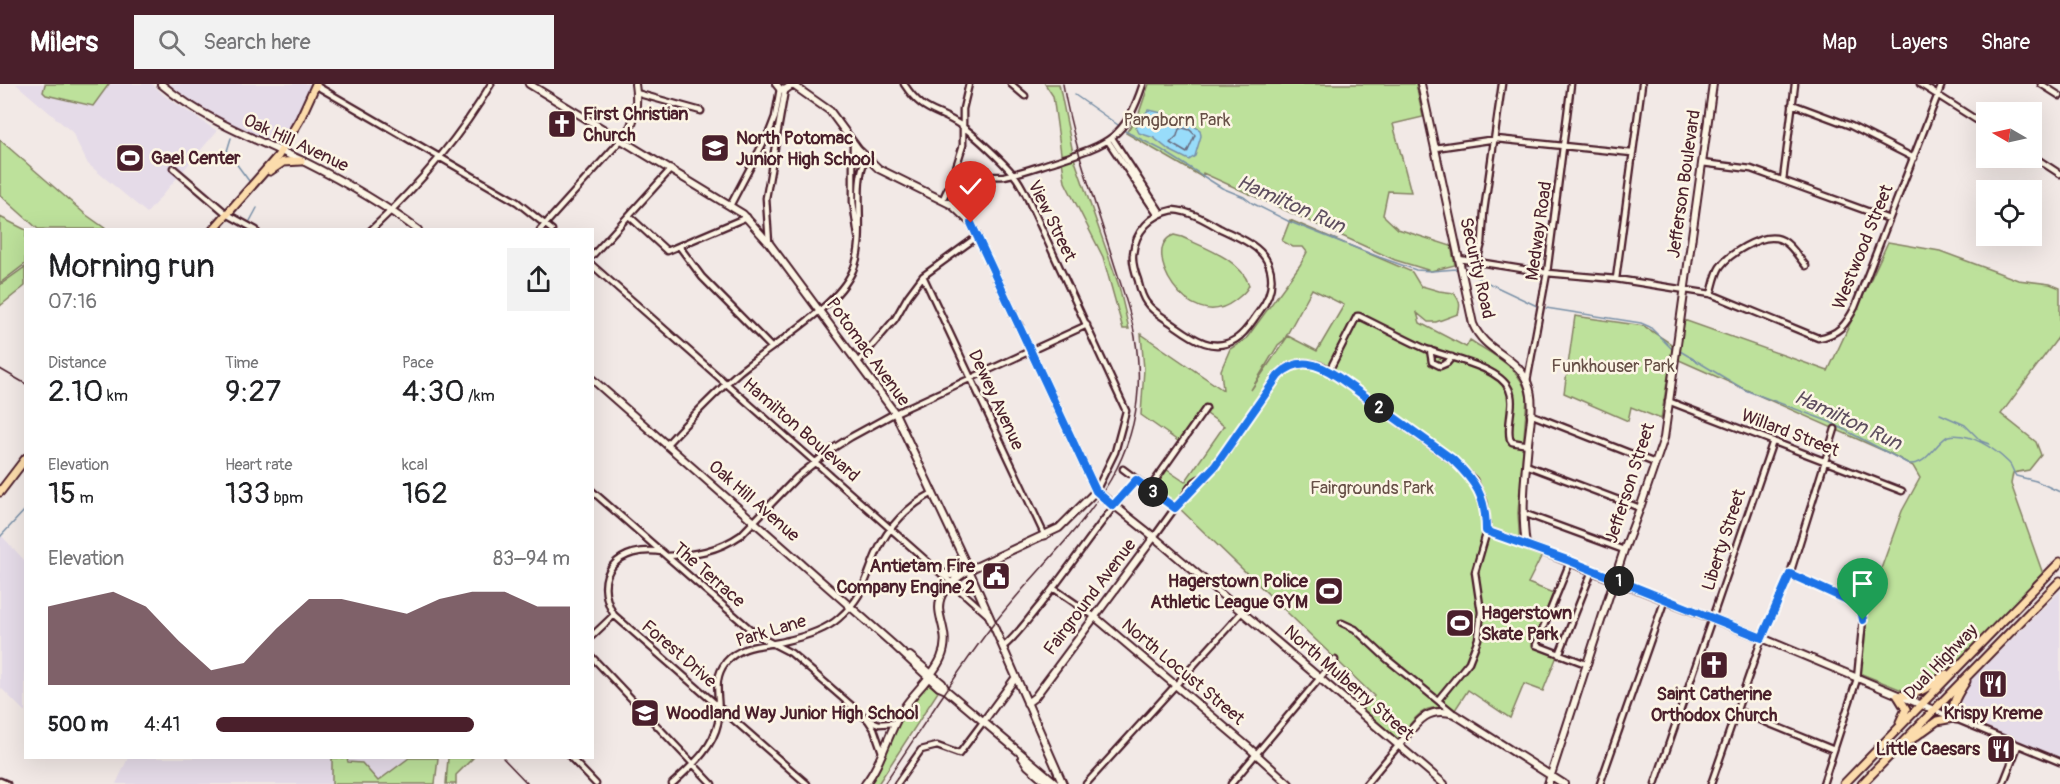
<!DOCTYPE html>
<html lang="en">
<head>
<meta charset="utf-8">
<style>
  :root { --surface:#fff; --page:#f2f2f2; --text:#202124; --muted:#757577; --accent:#4a1f2b }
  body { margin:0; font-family:Pangolin,sans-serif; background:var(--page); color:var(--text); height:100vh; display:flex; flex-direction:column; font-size:22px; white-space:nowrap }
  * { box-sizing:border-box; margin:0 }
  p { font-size:20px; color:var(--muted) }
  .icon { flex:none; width:33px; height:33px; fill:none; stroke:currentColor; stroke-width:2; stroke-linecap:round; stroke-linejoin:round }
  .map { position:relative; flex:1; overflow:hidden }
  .side { position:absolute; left:24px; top:144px; width:570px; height:531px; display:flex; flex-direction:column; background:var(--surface); border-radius:0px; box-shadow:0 6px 24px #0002 }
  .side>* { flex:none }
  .needle { width:39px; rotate:279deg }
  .tools { position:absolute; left:1976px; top:18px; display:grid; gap:12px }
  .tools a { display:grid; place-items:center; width:66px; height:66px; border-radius:0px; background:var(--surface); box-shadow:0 6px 24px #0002; font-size:30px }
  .pin { position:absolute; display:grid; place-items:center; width:51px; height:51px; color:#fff; margin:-62px -26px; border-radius:50% 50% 50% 0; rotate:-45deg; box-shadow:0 0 6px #0007 }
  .pin .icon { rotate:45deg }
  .km { position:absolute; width:30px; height:30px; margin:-15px; border-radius:50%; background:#222; color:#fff; font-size:16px; line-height:30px; text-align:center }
  .round { display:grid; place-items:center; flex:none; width:63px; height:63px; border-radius:0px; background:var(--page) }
  .overview { display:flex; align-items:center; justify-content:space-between; height:102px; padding:0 24px }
  h1 { font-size:33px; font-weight:600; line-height:45px }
  .stats { display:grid; grid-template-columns:repeat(3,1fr); gap:9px; height:102px; padding:6px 24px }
  .stats div { display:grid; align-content:center }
  .stats b { font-size:30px; font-weight:600 }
  .stats small { font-size:16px; font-weight:400 }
  .stats p { font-size:16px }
  .chart { height:168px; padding:12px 24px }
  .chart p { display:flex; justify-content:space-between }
  .chart svg { width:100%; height:108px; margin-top:6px; fill:var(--accent); opacity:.7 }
  ul { padding:0 24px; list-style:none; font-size:20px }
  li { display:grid; grid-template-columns:96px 72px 1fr; align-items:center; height:45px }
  li i { height:15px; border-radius:8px; background:var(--accent) }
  header { display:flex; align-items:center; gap:36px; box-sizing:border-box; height:84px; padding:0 30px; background:var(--accent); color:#fff }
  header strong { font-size:28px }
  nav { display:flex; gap:33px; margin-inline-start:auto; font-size:21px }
  .search { width:420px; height:54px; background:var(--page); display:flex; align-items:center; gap:15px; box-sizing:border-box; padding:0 21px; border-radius:0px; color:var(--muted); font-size:22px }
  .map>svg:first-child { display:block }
</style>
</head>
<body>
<header>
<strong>Milers</strong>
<div class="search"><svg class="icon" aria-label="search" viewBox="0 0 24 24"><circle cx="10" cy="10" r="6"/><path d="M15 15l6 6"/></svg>Search here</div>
<nav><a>Map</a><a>Layers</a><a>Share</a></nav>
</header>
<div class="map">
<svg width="2060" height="700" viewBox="0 0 2060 700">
  <rect width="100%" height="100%" fill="#f2e9e6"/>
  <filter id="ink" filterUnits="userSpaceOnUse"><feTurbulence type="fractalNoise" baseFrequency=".0167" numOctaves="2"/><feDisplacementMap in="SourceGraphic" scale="12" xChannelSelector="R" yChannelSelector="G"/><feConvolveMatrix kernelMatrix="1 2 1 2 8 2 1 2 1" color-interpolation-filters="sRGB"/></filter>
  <g filter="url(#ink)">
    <path fill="#e5dbe8" d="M16,0H152L165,12L217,47L147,129L88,80L72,48Z
      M168,0H311L291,43L279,62L215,32Z
      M0,450L25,477V628L0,603Z
      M2060,507V674L1958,631L1956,626L1957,617L1974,593Z
      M128,674H438L435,700H116Z"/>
    <path fill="#bde19b" stroke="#848063" stroke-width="1.5" fill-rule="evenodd" d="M45,0H109L93,22L46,11L43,8Z
      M1045,0H1059L1074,74L1119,202L1129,245H1123L1103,173L1065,98L1053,12Z
      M1149,0H1416L1423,33L1393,40L1411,108L1388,107L1383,131L1398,145L1451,162L1455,181L1431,187L1395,176L1203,89L1202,93L1126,49L1139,29Z
      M0,56L85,130L106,145H38L0,111Z
      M0,133L26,146L25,180L0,199Z
      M1290,136L1412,188L1421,203L1422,202L1439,207L1454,209C1460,217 1461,221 1458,230L1436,238H1428L1417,229L1420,239L1466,263L1470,256C1493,271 1523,284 1527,314L1518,429L1520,463L1542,471L1528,499L1553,509L1533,562L1557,572L1543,607L1524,600L1510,634L1468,606L1455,626C1422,617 1418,632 1398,655L1363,625L1374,612L1179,424L1157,406L1158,400L1167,386L1185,398L1224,342L1207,330L1210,325L1204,321L1178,357L1141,331L1144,285L1141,250L1223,306L1221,286L1230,265L1246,255L1300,181L1307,168L1303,163H1293L1282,157ZM1312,205L1344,221L1317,267L1288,252L1251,306L1278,261L1284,256Z
      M1174,151L1182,153C1205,164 1240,175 1249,201C1246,209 1240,212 1234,217C1188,252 1138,163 1174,151Z
      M1888,158L1940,167L2018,196L2050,200L2060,204V251L2001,330L2036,358L2041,371L2029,386L2013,389L2011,400L2043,490L2033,505L1985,556L1933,601L1912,610L1859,589L1865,529L1902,427L1920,394L1913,382L1891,370L1679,276L1684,236L1828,287Z
      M25,183V202L0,222V201Z
      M1575,232L1644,242L1673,261L1661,335L1631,323L1628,337L1564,309Z
      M930,601L938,608L878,700H869L900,634L923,602Z
      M332,674H347L348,678L362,679L378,697L409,674H438L435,700H332Z
      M448,674H473L456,691V700H446Z"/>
    <path fill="#98dcfa" stroke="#7990a7" stroke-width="1.5" d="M1148,26C1165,29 1186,36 1200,46L1201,52L1195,72L1189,76L1169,66L1154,54L1139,49L1136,43Z"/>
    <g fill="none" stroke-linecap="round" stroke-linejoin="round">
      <path stroke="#696b7e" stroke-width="1.5" d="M1183,44L1190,46L1195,51L1187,69L1170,59L1177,52L1179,45Z"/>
      <path stroke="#7990a7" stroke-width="1.5" d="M1075,11L1118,41
        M1125,47L1162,66L1222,104L1244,113L1252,119L1290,138L1379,173L1416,186L1432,187L1456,185
        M231,54L227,67L249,97
        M250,137L257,124
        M245,146V145
        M1465,186L1484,197L1537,222
        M1546,224L1641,239L1650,243L1672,265
        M1680,267L1745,306L1830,338L1909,380C1928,381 1933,361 1948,352C1970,348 1994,364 2009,379C2013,383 2012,387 2016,392L2036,397L2060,408
        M1940,330L1965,341L1981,357L1989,360
        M0,453L25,426"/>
      <g stroke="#4a1f2b" stroke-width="9">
        <path id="street" d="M904,0C925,32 937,24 963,43C977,53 1003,78 1014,91C1020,98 1024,107 1028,115L1126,327L1115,368L1096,407
          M1011,0L1025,12
          M1920,0L1986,42
          M2041,0L2060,12
          M315,1L517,118L552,146
          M636,9L701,27
          M1792,20L1851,42L1914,74
          M1112,54L1161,129
          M1108,57L1157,130
          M853,59V118L858,152
          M1435,64L1496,55L1632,69
          M2031,71L2060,90
          M1702,79L1751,85L1889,135
          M173,84L227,130L256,146
          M952,96L963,61V25L969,0
          M1783,96L1795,0
          M943,115C947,105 951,96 963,92C975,88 990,94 1004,92C1021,89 1039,82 1056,77C1108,60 1125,55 1143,0
          M730,122L770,46L775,33L780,5
          M1173,126C1190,127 1205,136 1219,144C1231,150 1245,155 1256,164C1277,181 1275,208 1259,228C1252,237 1246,249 1236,255C1211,271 1189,251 1170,238C1161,232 1152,227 1146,218C1141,211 1140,204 1138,196C1135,188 1132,179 1133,170C1135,147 1152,130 1173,126Z
          M629,132L667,167L747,133
          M371,146C418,102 459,55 491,0
          M540,146L622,55
          M769,159L766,114L785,6
          M679,162L702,193L771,263
          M592,172L671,85
          M1459,175L1547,189L1616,195L1711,210L1818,254C1838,251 1846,241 1855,223L1942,0
          M1477,177L1482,159L1484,127L1502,0
          M592,181L988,531
          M923,192L1045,452
          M1616,195L1642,0
          M1711,210C1714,201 1715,191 1720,183C1729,170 1759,151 1776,154C1789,156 1798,173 1806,182
          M1430,266L1432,278L1440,282L1447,279L1452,273
          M858,278L895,235L908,212L923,192L978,152
          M1329,287L1357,232H1359C1382,243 1404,255 1426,265C1448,274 1498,282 1509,305C1516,320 1506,339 1510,355L1512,358L1528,361
          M1527,297L1547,189L1571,0
          M1668,317L1902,407
          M1530,330L1655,379
          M667,360C690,335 713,311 738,289C770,262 838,223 853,186C868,152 851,103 866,74
          M1526,381L1640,424
          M1123,385L1175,424
          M1149,405L1206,324
          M592,407L758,552L791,569L868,636L874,645L882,668
          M1183,415C1188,405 1194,394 1206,393
          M1523,429L1624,466
          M1487,447L1526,461
          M1154,453L1175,424L1215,382L1278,292C1290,279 1307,276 1324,283L1452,376L1474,396L1484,418L1487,447L1475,488L1481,528L1478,555L1469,578L1438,616
          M662,468C619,461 590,490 614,531L807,700
          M667,472C694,471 718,467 741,451L797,393L832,365L851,353L895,329L1087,241
          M1570,478L1536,561L1586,580
          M1790,490L1852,518L1861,525L1863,535L1857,595L1823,700
          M1053,504L1095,533
          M1342,539L1355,545L1387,575L1452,628
          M592,552L614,531
          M1003,563C1017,552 1028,535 1040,521C1073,480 1101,435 1136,396
          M1559,571L1592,487
          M592,573L712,700
          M1736,626L1834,666
          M1934,626L2060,678
          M869,636L879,640L895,639
          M571,674L596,700
          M0,697L7,700
          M672,700C691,682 712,666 718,639C722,617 710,598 726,578C741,560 765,562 785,557C803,553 825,547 839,534C865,511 864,497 877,468C888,443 909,421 933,409
          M897,700L921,666L937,662L959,670L983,638
          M1086,700L1242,528
          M1231,700L1335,576
          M1366,700L1398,662
          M1600,700L1665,515
          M1655,700L1773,357
          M1711,700L1762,554L1790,490L1835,345
          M2003,700L2018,662"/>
      </g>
      <g stroke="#4a1f2b" stroke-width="10">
        <path id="secondary" d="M161,0C204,36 253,54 303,77C343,97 382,119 418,146
          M529,0L743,130L769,159L895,329L969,486L1063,700
          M776,0L780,5L785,6L793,0
          M1421,0L1473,240C1485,269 1518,272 1528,300C1535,317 1530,341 1528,359C1525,393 1521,427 1526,461L1762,554L1934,626
          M793,1L830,27L858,65L879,85L952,121L971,139L1096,407L1154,453L1444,700
          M622,55C636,40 638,20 635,0
          M592,295L896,563L939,603L946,606L1057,700
          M942,489L951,491L963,488
          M1095,533L1247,662L1289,700
          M910,572L942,599L946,606
          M1027,619L1035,613L1154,453
          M983,638L1016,593
          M1398,662C1415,642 1425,621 1454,630L1564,700
          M1022,673L1028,682L1049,700
          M865,700C881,680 887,653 900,630C911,610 932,595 941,574C957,537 912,521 969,486L1059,444L1096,407
          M1548,700L1624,466L1640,424L1664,354L1713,0"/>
      </g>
      <g stroke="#4a1f2b" stroke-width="11">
        <path id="primary" d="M270,87L283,78L301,77
          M213,146L278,72L300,35L316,0
          M0,408L26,374
          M1898,612C1921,610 1928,603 1946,590
          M1898,612L1906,625L1900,638
          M1956,635C1949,620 1958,610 1966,597
          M1908,658L1937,637L1953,634
          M1844,700L2060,478
          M1862,700L2060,497"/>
      </g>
      <use href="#street" stroke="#fcf5e5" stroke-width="4.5"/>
      <use href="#secondary" stroke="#fcf5e5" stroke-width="6"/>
      <use href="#primary" stroke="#fcdcac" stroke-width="7"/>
      <path stroke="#4a1f2b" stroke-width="1.5" d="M0,285L26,300
        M503,674L528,700
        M884,700C920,647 953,593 992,542C1065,448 1158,389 1135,253C1131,228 1122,204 1114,179C1096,120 1073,61 1063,0"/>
    </g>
  </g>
  <g fill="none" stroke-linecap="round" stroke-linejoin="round" filter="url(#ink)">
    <g stroke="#fff" stroke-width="12">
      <path id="route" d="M971,139L1096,407L1113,422L1136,396L1175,424L1215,382L1278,292C1298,272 1318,279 1338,293L1452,375C1476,398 1486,412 1486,447L1570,477L1762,554L1790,490L1852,518L1861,525L1863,536"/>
    </g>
    <use href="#route" stroke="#1a73e8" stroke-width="8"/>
  </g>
  <defs>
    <g id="church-square" transform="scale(1.5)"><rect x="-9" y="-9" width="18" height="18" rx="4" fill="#4a1f2b" stroke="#fcf5e5"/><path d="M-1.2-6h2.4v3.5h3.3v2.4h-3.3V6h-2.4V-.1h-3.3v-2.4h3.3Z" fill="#fff"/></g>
    <g id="school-square" transform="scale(1.5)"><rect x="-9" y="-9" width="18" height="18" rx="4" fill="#4a1f2b" stroke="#fcf5e5"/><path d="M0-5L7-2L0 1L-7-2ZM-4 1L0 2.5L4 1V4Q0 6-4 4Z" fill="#fff"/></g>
    <g id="stadium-square" transform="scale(1.5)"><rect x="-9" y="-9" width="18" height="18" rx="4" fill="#4a1f2b" stroke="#fcf5e5"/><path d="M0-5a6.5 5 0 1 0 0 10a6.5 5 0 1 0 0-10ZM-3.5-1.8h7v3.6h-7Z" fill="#fff"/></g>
    <g id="civic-square" transform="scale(1.5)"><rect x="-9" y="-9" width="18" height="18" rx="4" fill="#4a1f2b" stroke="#fcf5e5"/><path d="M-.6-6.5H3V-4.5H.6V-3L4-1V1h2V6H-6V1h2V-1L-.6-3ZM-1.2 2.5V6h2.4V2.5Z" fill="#fff"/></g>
    <g id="restaurant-square" transform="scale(1.5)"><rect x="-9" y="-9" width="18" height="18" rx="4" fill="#4a1f2b" stroke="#fcf5e5"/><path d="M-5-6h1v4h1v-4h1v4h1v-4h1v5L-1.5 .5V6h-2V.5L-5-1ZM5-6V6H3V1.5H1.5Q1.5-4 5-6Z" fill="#fff"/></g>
  </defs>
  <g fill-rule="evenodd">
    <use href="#church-square" x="562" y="40"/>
    <use href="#school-square" x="715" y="64"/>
    <use href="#stadium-square" x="130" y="74"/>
    <use href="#civic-square" x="996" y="492"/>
    <use href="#stadium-square" x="1329" y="507"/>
    <use href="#stadium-square" x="1460" y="539"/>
    <use href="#church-square" x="1714" y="581"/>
    <use href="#restaurant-square" x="1993" y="600"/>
    <use href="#school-square" x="645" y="629"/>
    <use href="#restaurant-square" x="2001" y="665"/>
  </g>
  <g text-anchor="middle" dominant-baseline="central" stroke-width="5" stroke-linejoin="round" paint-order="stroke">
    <g font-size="18" font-weight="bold" fill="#4a1f2b" stroke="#fcf5e5" text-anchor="start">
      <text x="583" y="30">First Christian<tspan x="583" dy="21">Church</tspan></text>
      <text x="736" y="54">North Potomac<tspan x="736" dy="21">Junior High School</tspan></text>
      <text x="151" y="74">Gael Center</text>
      <text x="975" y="482" text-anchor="end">Antietam Fire<tspan x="975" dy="21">Company Engine 2</tspan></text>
      <text x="1308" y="497" text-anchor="end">Hagerstown Police<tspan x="1308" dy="21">Athletic League GYM</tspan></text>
      <text x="1481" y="529">Hagerstown<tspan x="1481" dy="21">Skate Park</tspan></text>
      <text x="1714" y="610" text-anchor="middle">Saint Catherine<tspan x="1714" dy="21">Orthodox Church</tspan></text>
      <text x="666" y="629">Woodland Way Junior High School</text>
      <text x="1993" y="629" text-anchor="middle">Krispy Kreme</text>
      <text x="1980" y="665" text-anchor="end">Little Caesars</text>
    </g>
    <g font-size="18" fill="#675047" stroke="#fcf5e5">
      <text x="1177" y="36">Pangborn Park</text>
      <text x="1613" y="282">Funkhouser Park</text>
      <text x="1372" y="404">Fairgrounds Park</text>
    </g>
    <g font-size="18" fill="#4a1f2b" stroke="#fcf5e5">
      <text transform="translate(296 59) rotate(25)">Oak Hill Avenue</text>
      <text transform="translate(1684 100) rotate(-82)">Jefferson Boulevard</text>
      <text transform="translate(1052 137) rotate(64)">View Street</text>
      <text transform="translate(1539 147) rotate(-82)">Medway Road</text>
      <text transform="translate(1863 163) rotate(-68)">Westwood Street</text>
      <text transform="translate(1477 184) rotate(77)">Security Road</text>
      <text transform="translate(868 268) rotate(54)">Potomac Avenue</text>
      <text transform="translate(996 316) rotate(65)">Dewey Avenue</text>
      <text transform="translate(801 346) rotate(41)">Hamilton Boulevard</text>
      <text transform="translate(1790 349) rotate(21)">Willard Street</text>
      <text transform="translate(1630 399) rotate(-72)">Jefferson Street</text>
      <text transform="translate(754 417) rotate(41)">Oak Hill Avenue</text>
      <text transform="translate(1724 456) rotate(-72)">Liberty Street</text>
      <text transform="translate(709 491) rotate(41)">The Terrace</text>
      <text transform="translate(1090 513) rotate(-53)">Fairground Avenue</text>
      <text transform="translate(771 547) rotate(-17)">Park Lane</text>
      <text transform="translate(679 570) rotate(41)">Forest Drive</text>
      <text transform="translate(1941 578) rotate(-46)">Dual Highway</text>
      <text transform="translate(1183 588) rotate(40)">North Locust Street</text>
      <text transform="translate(1349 599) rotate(41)">North Mulberry Street</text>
    </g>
    <g font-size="20" font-style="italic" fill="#5e4e5f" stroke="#fcf5e5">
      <text transform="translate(1291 120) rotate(24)">Hamilton Run</text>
      <text transform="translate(1848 336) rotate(25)">Hamilton Run</text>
    </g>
  </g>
</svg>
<div class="tools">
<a><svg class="needle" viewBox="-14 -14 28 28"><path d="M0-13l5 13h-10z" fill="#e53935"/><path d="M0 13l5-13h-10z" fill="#757577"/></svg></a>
<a><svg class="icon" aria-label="locate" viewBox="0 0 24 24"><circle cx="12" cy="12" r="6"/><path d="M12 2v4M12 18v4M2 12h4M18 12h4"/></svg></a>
</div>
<div class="pin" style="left:1863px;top:536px;background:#1e9e55"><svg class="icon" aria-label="arrive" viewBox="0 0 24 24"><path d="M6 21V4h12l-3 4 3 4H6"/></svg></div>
<div class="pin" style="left:971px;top:139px;background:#d93025"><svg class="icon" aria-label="check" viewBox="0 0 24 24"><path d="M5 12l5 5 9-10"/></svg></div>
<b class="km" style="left:1619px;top:497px">1</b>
<b class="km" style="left:1379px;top:324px">2</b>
<b class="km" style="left:1153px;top:408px">3</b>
<section class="side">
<div class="overview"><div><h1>Morning run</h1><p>07:16</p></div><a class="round"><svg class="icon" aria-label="share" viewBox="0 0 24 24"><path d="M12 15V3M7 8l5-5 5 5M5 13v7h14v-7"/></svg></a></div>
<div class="stats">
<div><p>Distance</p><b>2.10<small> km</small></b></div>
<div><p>Time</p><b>9:27</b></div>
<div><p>Pace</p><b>4:30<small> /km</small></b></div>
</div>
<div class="stats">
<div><p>Elevation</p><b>15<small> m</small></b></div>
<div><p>Heart rate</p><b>133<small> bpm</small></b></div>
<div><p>kcal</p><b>162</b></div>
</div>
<div class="chart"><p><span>Elevation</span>83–94 m</p>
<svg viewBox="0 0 160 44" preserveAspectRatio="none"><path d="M0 44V12L10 9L20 6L30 12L40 26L50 38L60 35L70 21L80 9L90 9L100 12L110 15L120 9L130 6L140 6L150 12L160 12V44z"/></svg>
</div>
<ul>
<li><b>500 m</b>4:41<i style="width:73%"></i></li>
</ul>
</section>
</div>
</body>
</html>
